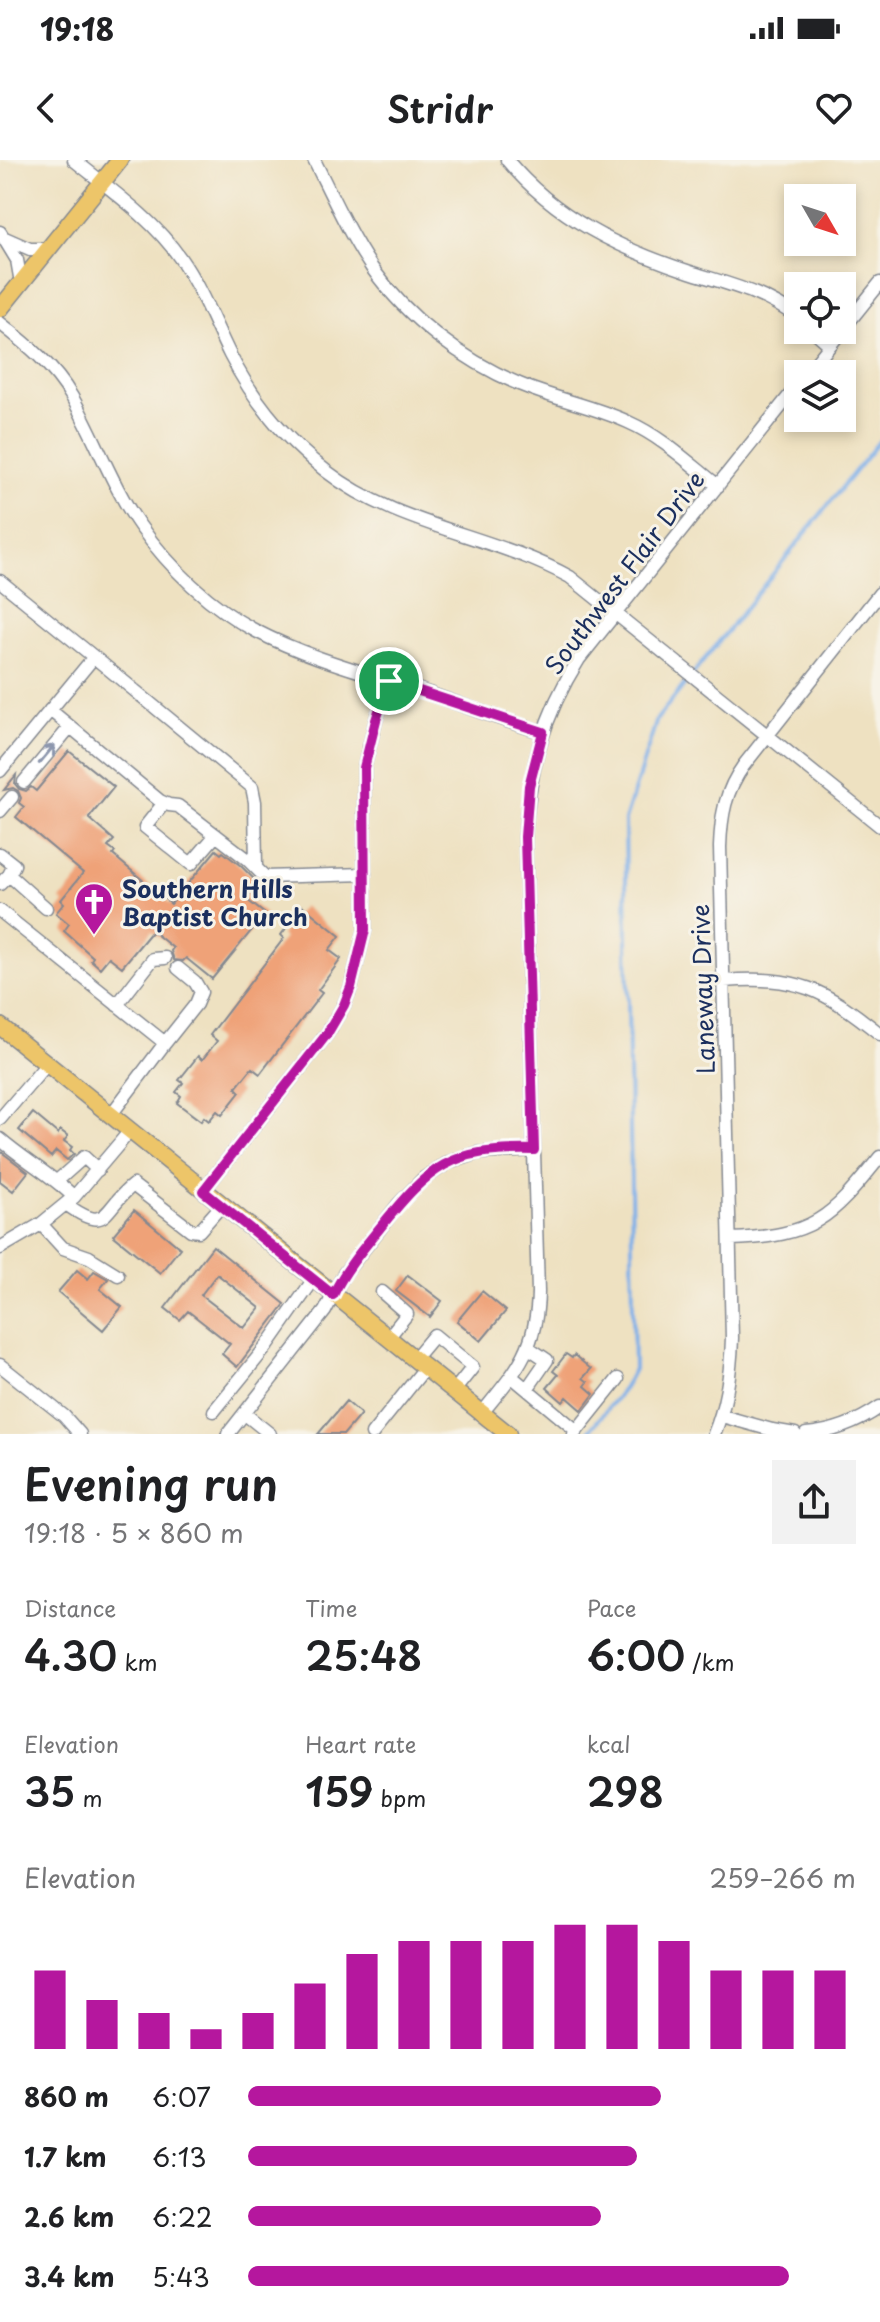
<!DOCTYPE html>
<html lang="en">
<head>
<meta charset="utf-8">
<style>
  :root { --surface:#fff; --page:#f2f2f2; --text:#202124; --muted:#757577; --accent:#b5179e }
  body { margin:0; font-family:"Playpen Sans",sans-serif; background:var(--page); color:var(--text); height:100vh; display:flex; flex-direction:column; font-size:30px; white-space:nowrap }
  * { box-sizing:border-box; margin:0 }
  p { font-size:26px; color:var(--muted) }
  .icon { flex:none; width:44px; height:44px; fill:none; stroke:currentColor; stroke-width:2; stroke-linecap:round; stroke-linejoin:round }
  .map { position:relative; height:1274px; overflow:hidden }
  .side { display:flex; flex-direction:column; background:var(--surface); flex:1 }
  .side>* { flex:none }
  .needle { width:52px; rotate:129deg }
  .controls { position:absolute; left:784px; top:24px; display:grid; gap:16px }
  .controls a { display:grid; place-items:center; width:72px; height:72px; border-radius:0px; background:var(--surface); box-shadow:0 4px 12px #0003; font-size:40px }
  .pin { position:absolute; display:grid; place-items:center; width:68px; height:68px; color:#fff; margin:-34px; border:4px solid #fff; border-radius:50%; box-shadow:0 2px 8px #0007 }
  .round { display:grid; place-items:center; flex:none; width:84px; height:84px; border-radius:0px; background:var(--page) }
  .summary { display:flex; align-items:center; justify-content:space-between; height:136px; padding:0 24px }
  h1 { font-size:44px; font-weight:600; line-height:60px }
  .figures { display:grid; grid-template-columns:repeat(3,1fr); gap:12px; height:136px; padding:8px 24px }
  .figures div { display:grid; align-content:center }
  .figures b { font-size:40px; font-weight:600 }
  .figures small { font-size:22px; font-weight:400 }
  .figures p { font-size:22px }
  .chart { height:224px; padding:16px 24px }
  .chart p { display:flex; justify-content:space-between }
  .chart svg { width:100%; height:144px; margin-top:8px; stroke:var(--accent); stroke-width:6 }
  ul { padding:0 24px; list-style:none; font-size:26px }
  li { display:grid; grid-template-columns:128px 96px 1fr; align-items:center; height:60px }
  li i { height:20px; border-radius:10px; background:var(--accent) }
  .status { display:flex; justify-content:space-between; align-items:center; height:56px; padding:0 40px; background:var(--surface); direction:ltr }
  .status svg { height:22px; fill:currentColor }
  header { display:flex; justify-content:space-between; align-items:center; height:104px; padding:0 24px; background:var(--surface); font-size:36px; font-weight:600 }
  .map>svg:first-child { display:block }
</style>
</head>
<body>
<div class="status"><b>19:18</b><svg viewBox="0 0 49 12"><path d="M0 12V9h3v3zM5 12V6h3v6zM10 12V3h3v9zM15 12V0h3v12zM26 1h20v11H26zM47 4h2v5h-2z"/></svg></div>
<header><svg class="icon" aria-label="back" viewBox="0 0 24 24"><path d="M15 5l-7 7 7 7"/></svg>Stridr<svg class="icon" aria-label="heart" viewBox="0 0 24 24"><path d="M12 20l-8-8c-3-5 5-10 8-4 3-6 11-1 8 4z"/></svg></header>
<div class="map">
<svg width="880" height="1274" viewBox="0 0 880 1274">
  <rect width="100%" height="100%" fill="#f7f3e8"/>
  <filter id="ink" filterUnits="userSpaceOnUse"><feTurbulence type="fractalNoise" baseFrequency=".0125" numOctaves="2"/><feDisplacementMap in="SourceGraphic" scale="16" xChannelSelector="R" yChannelSelector="G"/><feConvolveMatrix kernelMatrix="1 2 1 2 8 2 1 2 1" color-interpolation-filters="sRGB"/></filter>
  <filter id="wash" filterUnits="userSpaceOnUse"><feTurbulence type="fractalNoise" baseFrequency=".006" numOctaves="4" result="noise"/><feDisplacementMap in="SourceGraphic" scale="32" xChannelSelector="R" yChannelSelector="G"/><feGaussianBlur stdDeviation="1.8" result="paint"/><feColorMatrix in="noise" values="0 0 0 0 0 0 0 0 0 0 0 0 0 0 0 0 0 1.4 0 .05"/><feComposite in="paint" operator="in"/></filter>
  <g filter="url(#wash)">
    <rect width="100%" height="100%" fill="#eee1c1"/>
    <g fill="none" stroke-linecap="round" stroke-linejoin="round">
      <path stroke="#7dafe9" stroke-width="4" d="M587,1274L624,1228L634,1209L625,660L657,559L880,280"/>
    </g>
    <g id="blocks">
      <path fill="#efa278" fill-rule="evenodd" d="M69,591L114,627L89,658L114,680L108,687L115,692L113,695L171,744L216,690L221,694L223,692L241,706L258,723L246,739L265,754L212,819L186,798L183,801L174,800L171,791L173,788L152,771L122,807L109,797L100,808L91,800L93,797L64,771L69,764L56,753L64,743L61,740L83,713L16,657L24,647L19,643L21,638L18,631L13,628L4,630L16,615L15,624L19,629L26,631L31,627L36,631Z
        M303,746L340,776L329,790L341,799L318,830L322,833L260,914L252,908L236,928L240,932L222,955L217,951L209,961L204,957L201,961L177,943L181,936L176,932L183,923L179,920L198,896L202,900L217,881L210,875L284,778L281,775Z
        M33,953L58,974L60,970L68,976L64,981L72,987L70,990L74,994L67,1000L56,991L51,997L19,970Z
        M0,991L28,1012L13,1031L0,1021Z
        M134,1050L180,1088L160,1113L113,1075Z
        M213,1086L285,1144L237,1207L222,1194L230,1184L188,1151L180,1160L165,1148ZM217,1114L260,1148L244,1168L201,1135Z
        M77,1110L88,1119L94,1111L108,1119L100,1129L122,1147L103,1170L58,1132Z
        M408,1115L442,1141L430,1157L396,1131Z
        M482,1131L506,1151L481,1181L457,1161Z
        M566,1194L572,1198L574,1195L591,1209L583,1218L588,1222L585,1226L594,1234L582,1250L567,1237L563,1242L547,1228L558,1215L553,1211Z
        M346,1241L361,1254L344,1274H318Z"/>
    </g>
  </g>
  <g filter="url(#ink)">
    <use href="#blocks" fill-opacity="0" stroke="#848890" stroke-width="2"/>
    <g fill="none" stroke-linecap="round" stroke-linejoin="round">
      <g stroke="#848890" stroke-width="15">
        <path id="minor" d="M74,0C111,30 153,59 180,98C201,128 214,163 230,195C253,240 286,280 326,311C398,367 491,374 570,417L880,666
          M314,0C332,36 349,74 372,108C408,159 461,199 519,224C554,239 593,246 628,262C662,277 689,303 718,326
          M507,0C555,58 620,89 690,112C728,124 766,133 798,158
          M0,72L17,100L21,123
          M5,78L30,89H48
          M0,163C27,184 54,206 72,237C96,279 112,326 140,366C170,408 210,447 256,471C306,497 363,512 416,529C458,543 500,560 543,572
          M813,170L830,185
          M807,214L880,123
          M0,421L94,497L0,611
          M94,497L252,627L255,642L256,708
          M50,550L160,641L169,645L178,646L247,699L265,717L365,714
          M24,622L70,567
          M164,643L145,667L191,704L216,675
          M0,651L12,637
          M0,694L14,705L9,715
          M0,724L9,715L46,748
          M0,751L165,883L110,956
          M724,821C797,815 824,829 880,874
          M117,845L153,799L165,798
          M165,883L196,844L201,832L195,822L178,808
          M0,959L47,904
          M0,979C24,1000 52,1015 74,1037
          M57,1021L84,997L98,1010
          M203,1031L327,874L344,845L351,827L365,770L364,608L376,560L389,521
          M66,1044C109,1076 102,1049 133,1025L191,1070L199,1071L221,1046
          M41,1064L63,1088L89,1097L118,1115
          M731,1079C814,1076 830,1059 880,997
          M0,1088L41,1064L74,1037L129,972
          M382,1132L407,1154L388,1178
          M414,1199L434,1175L473,1207L454,1231
          M0,1205L64,1256L80,1274
          M511,1216L577,1271
          M527,1229L547,1200L529,1188
          M214,1251L267,1186L314,1119
          M482,1253C516,1211 537,1189 538,1132L525,677C529,610 543,556 579,499L798,225
          M245,1254L270,1274
          M722,1256L772,1270L795,1274
          M228,1274L325,1151L344,1114L399,1044L423,1019L447,1003L478,993L534,990
          M372,1274L425,1208
          M574,1274L618,1219
          M714,1274C727,1243 731,1211 732,1178L720,687C721,656 725,631 744,605L880,433
          M806,1274C834,1272 857,1263 880,1247"/>
      </g>
      <g stroke="#848890" stroke-width="19">
        <path id="major" d="M0,149L120,0
          M0,866L508,1274"/>
      </g>
      <use href="#minor" stroke="#fff" stroke-width="12"/>
      <use href="#major" stroke="#edc569" stroke-width="16"/>
    </g>
    <defs><path id="oneway-shaft" d="M-6 0H5M1.5-3L5.5 0L1.5 3" fill="none" stroke-width="1.6" stroke-linecap="round" stroke-linejoin="round" transform="scale(2)"/></defs>
    <use stroke="#8d97ae" href="#oneway-shaft" transform="translate(47 594) rotate(-50)"/>
  </g>
  <g fill="none" stroke-linecap="round" stroke-linejoin="round" filter="url(#ink)">
    <g stroke="#fff" stroke-width="16">
      <path id="route" d="M389,521L543,572L529,626L525,677L534,990C450,988 430,1006 379,1069C362,1090 345,1110 333,1135L203,1031L327,874L344,845L351,827L365,770L364,608L376,560Z"/>
    </g>
    <use href="#route" stroke="#b5179e" stroke-width="10"/>
  </g>
  <defs>
    <g id="church-pin" transform="scale(2)"><path d="M0 17L-7.5 6A9.5 9.5 0 1 1 7.5 6Z" fill="#b5179e" stroke="#f7f3e8"/><path d="M-1.2-6h2.4v3.5h3.3v2.4h-3.3V6h-2.4V-.1h-3.3v-2.4h3.3Z" fill="#fff"/></g>
  </defs>
  <g fill-rule="evenodd">
    <use href="#church-pin" x="94" y="742"/>
  </g>
  <g text-anchor="middle" dominant-baseline="central" stroke-width="6" stroke-linejoin="round" paint-order="stroke">
    <g font-size="24" fill="#1b2f5e" stroke="#f7f3e8">
      <text transform="translate(624 412) rotate(-53)">Southwest Flair Drive</text>
      <text transform="translate(702 829) rotate(-92)">Laneway Drive</text>
    </g>
    <g font-size="24" font-weight="bold" fill="#1b2f5e" stroke="#f7f3e8" text-anchor="start">
      <text x="122" y="728">Southern Hills<tspan x="122" dy="28">Baptist Church</tspan></text>
    </g>
  </g>
</svg>
<div class="controls">
<a><svg class="needle" viewBox="-14 -14 28 28"><path d="M0-13l5 13h-10z" fill="#e53935"/><path d="M0 13l5-13h-10z" fill="#757577"/></svg></a>
<a><svg class="icon" aria-label="locate" viewBox="0 0 24 24"><circle cx="12" cy="12" r="6"/><path d="M12 2v4M12 18v4M2 12h4M18 12h4"/></svg></a>
<a><svg class="icon" aria-label="layers" viewBox="0 0 24 24"><path d="M12 4l9 5-9 5-9-5zM3 14l9 5 9-5"/></svg></a>
</div>
<div class="pin" style="left:389px;top:521px;background:#1e9e55"><svg class="icon" aria-label="arrive" viewBox="0 0 24 24"><path d="M6 21V4h12l-3 4 3 4H6"/></svg></div>
</div>
<section class="side">
<div class="summary"><div><h1>Evening run</h1><p>19:18 · 5 × 860 m</p></div><a class="round"><svg class="icon" aria-label="share" viewBox="0 0 24 24"><path d="M12 15V3M7 8l5-5 5 5M5 13v7h14v-7"/></svg></a></div>
<div class="figures">
<div><p>Distance</p><b>4.30<small> km</small></b></div>
<div><p>Time</p><b>25:48</b></div>
<div><p>Pace</p><b>6:00<small> /km</small></b></div>
</div>
<div class="figures">
<div><p>Elevation</p><b>35<small> m</small></b></div>
<div><p>Heart rate</p><b>159<small> bpm</small></b></div>
<div><p>kcal</p><b>298</b></div>
</div>
<div class="chart"><p><span>Elevation</span>259–266 m</p>
<svg viewBox="0 0 160 44" preserveAspectRatio="none"><path d="M5 44V20M15 44V29M25 44V33M35 44V38M45 44V33M55 44V24M65 44V15M75 44V11M85 44V11M95 44V11M105 44V6M115 44V6M125 44V11M135 44V20M145 44V20M155 44V20"/></svg>
</div>
<ul>
<li><b>860 m</b>6:07<i style="width:68%"></i></li>
<li><b>1.7 km</b>6:13<i style="width:64%"></i></li>
<li><b>2.6 km</b>6:22<i style="width:58%"></i></li>
<li><b>3.4 km</b>5:43<i style="width:89%"></i></li>
</ul>
</section>
</body>
</html>
